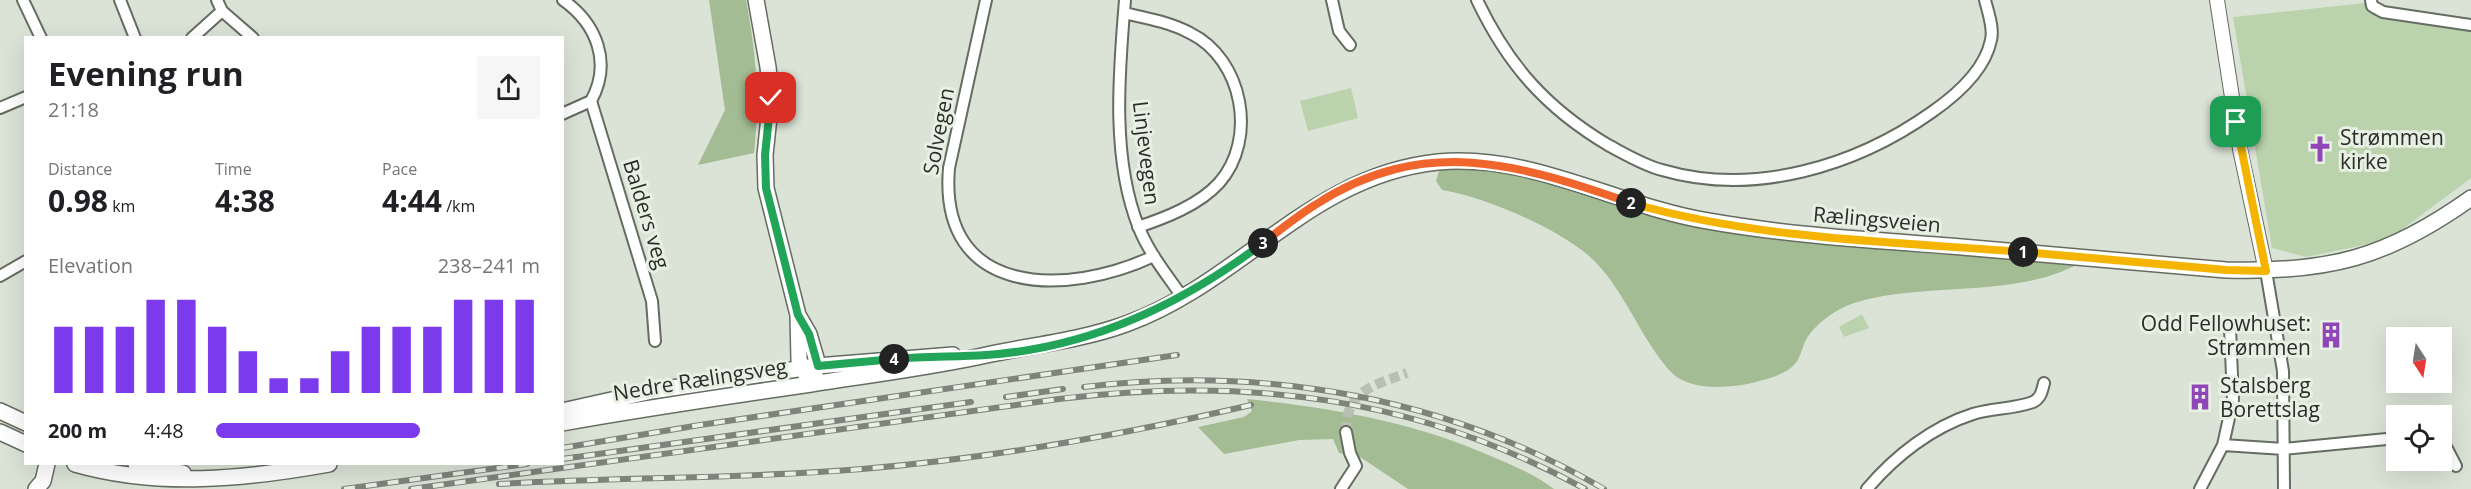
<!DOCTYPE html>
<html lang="en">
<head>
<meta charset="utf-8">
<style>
  :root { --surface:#fff; --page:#f6f6f6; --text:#202124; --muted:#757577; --accent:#7c3aed }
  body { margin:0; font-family:"Open Sans",sans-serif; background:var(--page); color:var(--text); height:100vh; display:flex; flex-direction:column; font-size:22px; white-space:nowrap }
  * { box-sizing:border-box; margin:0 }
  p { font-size:20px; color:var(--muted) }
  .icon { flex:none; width:33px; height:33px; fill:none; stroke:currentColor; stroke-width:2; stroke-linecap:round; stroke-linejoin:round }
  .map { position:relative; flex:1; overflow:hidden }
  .drawer { position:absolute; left:24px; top:36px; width:540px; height:429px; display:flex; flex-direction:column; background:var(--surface); border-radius:0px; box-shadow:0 6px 24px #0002 }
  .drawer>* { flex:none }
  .needle { width:39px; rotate:168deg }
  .controls { position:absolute; left:2386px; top:327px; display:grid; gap:12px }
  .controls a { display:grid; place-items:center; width:66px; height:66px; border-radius:0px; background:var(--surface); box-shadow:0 6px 24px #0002; font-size:30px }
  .pin { position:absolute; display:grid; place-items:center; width:51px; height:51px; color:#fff; margin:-26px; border-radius:12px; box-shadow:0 3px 9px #0006 }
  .km { position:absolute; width:30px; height:30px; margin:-15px; border-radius:50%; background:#222; color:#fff; font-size:16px; line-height:30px; text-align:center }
  .round { display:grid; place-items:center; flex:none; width:63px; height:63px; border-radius:0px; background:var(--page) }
  .summary { display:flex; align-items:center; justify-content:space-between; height:102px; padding:0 24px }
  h1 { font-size:33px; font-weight:700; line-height:45px }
  .figures { display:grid; grid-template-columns:repeat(3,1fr); gap:9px; height:102px; padding:6px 24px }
  .figures div { display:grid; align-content:center }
  .figures b { font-size:30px; font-weight:700 }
  .figures small { font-size:16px; font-weight:400 }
  .figures p { font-size:16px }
  .chart { height:168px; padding:12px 24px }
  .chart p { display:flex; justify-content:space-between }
  .chart svg { width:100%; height:108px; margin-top:6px; stroke:var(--accent); stroke-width:6 }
  ul { padding:0 24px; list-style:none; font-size:20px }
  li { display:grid; grid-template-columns:96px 72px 1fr; align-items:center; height:45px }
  li i { height:15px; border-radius:8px; background:var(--accent) }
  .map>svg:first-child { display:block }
</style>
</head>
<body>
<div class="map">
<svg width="2471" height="489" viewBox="0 0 2471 489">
  <rect width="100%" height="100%" fill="#dbe3d6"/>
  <path fill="#bbd3ac" d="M2365,3L2368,13L2471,29V178L2388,240L2306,257L2272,248L2233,17Z
    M1351,88L1358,118L1308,131L1300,101Z
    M1862,314L1869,328L1844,337L1839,327Z"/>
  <path fill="#a3bc94" d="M709,0H746C756,52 760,100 754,153L698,165L725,110Z
    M1493,164L1634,209L2078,264C2013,299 1923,281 1854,303C1836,309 1813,325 1805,342C1802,349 1799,361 1793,366C1782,376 1766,379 1752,383C1730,388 1691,391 1673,374C1640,340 1625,288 1589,256C1555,227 1485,197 1442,190L1436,181L1440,168Z
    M1247,399C1332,408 1414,422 1493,457C1515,466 1535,475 1554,489H1408L1360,457L1339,453L1333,439L1299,440L1224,454L1198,427L1244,417L1252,411Z"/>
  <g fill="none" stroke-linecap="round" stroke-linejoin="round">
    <path stroke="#b8bfb3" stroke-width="10" stroke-dasharray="10 5" stroke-linecap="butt" d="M1346,432C1345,391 1374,385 1407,373"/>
    <g stroke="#656c61" stroke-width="14">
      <path id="minor" d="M23,0L41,38
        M120,0L135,38
        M217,0L222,11
        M986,0L949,168C938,298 1067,297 1154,256
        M1125,0C1119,72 1111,159 1139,228C1149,253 1167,275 1183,298
        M1332,0L1339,31L1350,45
        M1477,0C1508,65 1546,108 1608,145C1625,154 1643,165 1662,170C1754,197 1856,166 1932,112C1955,96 1985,70 1991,40C1994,28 1988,12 1985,0
        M2371,0L2372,6L2383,12L2471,25
        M1124,13C1146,18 1169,22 1190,33C1243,59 1258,139 1219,183C1199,205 1165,218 1138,227
        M192,38L222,11L253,38
        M591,101L652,301L655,341
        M0,108L26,97
        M562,114L591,101C612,63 597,24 563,0
        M2266,271L2283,371L2284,489
        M0,276L26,261
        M2442,439L2456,466
        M2223,445L2284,449L2397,438
        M1341,489L1356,466L1350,453L1346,432
        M1867,489C1895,456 1932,427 1973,414C1992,408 2015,409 2033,402C2041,398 2042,391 2044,383
        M2200,489L2223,445L2233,400L2230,328"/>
    </g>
    <g stroke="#656c61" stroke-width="16">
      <path id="tertiary" d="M2217,0L2240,149L2266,271"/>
    </g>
    <g stroke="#656c61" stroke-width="18">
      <path id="secondary" d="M756,0L768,67L771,98L765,155L766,188L798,315L809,334L816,358L815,374
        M798,315L799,360L806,375
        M0,411L26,423
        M562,411L652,391L817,366L953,355
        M562,423C645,408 728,396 811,384C869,375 926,368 982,356C1031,345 1079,341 1126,324C1242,282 1310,175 1438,162C1532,153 1617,206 1708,221C1787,235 1869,240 1950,246C2042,254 2134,262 2226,270C2328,273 2387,258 2471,198
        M0,432L26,444
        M75,464C159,488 245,479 329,464
        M136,464L183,473
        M36,489L43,481L47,464"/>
    </g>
    <use href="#minor" stroke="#fff" stroke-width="10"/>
    <use href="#tertiary" stroke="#fff" stroke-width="14"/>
    <use href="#secondary" stroke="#fff" stroke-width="15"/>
    <g stroke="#7f847b" stroke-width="6">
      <path id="rail" d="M1084,387C1264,365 1446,397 1604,489
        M1006,397L1063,389
        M562,448L700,425L1177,355
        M562,459L971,402
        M499,484C620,477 741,479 862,469C994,458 1122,435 1251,405
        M344,489L527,464
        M411,489L1059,399C1246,376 1418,397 1585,489"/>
    </g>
    <use href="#rail" stroke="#e8f0e3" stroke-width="4" stroke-dasharray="11" stroke-linecap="butt"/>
  </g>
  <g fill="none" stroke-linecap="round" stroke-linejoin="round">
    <g stroke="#fff" stroke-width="12">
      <path id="split-1" d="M2023,252L2226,270L2266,271L2236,122"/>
    </g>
    <g stroke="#fff" stroke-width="12">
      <path id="split-2" d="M1631,203C1755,239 1895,242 2023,252"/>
    </g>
    <g stroke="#fff" stroke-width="12">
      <path id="split-3" d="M1263,243C1280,230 1297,216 1315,205C1424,134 1519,164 1631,203"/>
    </g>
    <g stroke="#fff" stroke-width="12">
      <path id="split-4" d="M894,359C925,356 955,357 986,355C1090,348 1181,305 1263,243"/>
    </g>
    <g stroke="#fff" stroke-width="12">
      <path id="split-5" d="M771,98L765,155L766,188L798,315L809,334L818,366L894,359"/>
    </g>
    <use href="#split-1" stroke="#f5b400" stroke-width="8"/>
    <use href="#split-2" stroke="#f5b400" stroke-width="8"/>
    <use href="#split-3" stroke="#f0652b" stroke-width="8"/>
    <use href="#split-4" stroke="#22a559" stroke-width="8"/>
    <use href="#split-5" stroke="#22a559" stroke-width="8"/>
  </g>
  <defs>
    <g id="church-bare" transform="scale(2.07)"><path d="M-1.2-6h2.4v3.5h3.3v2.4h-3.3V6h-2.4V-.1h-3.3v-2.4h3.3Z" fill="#9146b8" stroke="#e8f0e3" stroke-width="2.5" paint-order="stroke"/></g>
    <g id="building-bare" transform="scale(2.07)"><path d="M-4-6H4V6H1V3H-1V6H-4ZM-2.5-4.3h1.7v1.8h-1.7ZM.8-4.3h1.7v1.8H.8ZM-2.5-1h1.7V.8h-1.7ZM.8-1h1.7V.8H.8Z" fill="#9146b8" stroke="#e8f0e3" stroke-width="2.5" paint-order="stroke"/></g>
  </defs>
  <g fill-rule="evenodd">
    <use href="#church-bare" x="2320" y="149"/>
    <use href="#building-bare" x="2331" y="335"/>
    <use href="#building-bare" x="2200" y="397"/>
  </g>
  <g text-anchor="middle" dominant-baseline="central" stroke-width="6" stroke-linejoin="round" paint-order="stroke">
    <g font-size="21" fill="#2a2d28" stroke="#e8f0e3">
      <text transform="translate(938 131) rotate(-79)">Solvegen</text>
      <text transform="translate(1147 153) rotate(83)">Linjevegen</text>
      <text transform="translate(647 214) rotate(73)">Balders veg</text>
      <text transform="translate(1877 219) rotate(5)">Rælingsveien</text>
      <text transform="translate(700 379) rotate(-9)">Nedre Rælingsveg</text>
    </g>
    <g font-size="21" fill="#2a2d28" stroke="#e8f0e3" text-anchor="start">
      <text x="2340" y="137">Strømmen<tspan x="2340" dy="24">kirke</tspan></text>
      <text x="2311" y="323" text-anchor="end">Odd Fellowhuset:<tspan x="2311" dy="24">Strømmen</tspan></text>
      <text x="2220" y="385">Stalsberg<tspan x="2220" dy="24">Borettslag</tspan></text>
    </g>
  </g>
</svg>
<div class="controls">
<a><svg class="needle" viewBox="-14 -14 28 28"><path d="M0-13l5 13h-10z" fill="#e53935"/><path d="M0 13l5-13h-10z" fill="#757577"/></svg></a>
<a><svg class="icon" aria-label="locate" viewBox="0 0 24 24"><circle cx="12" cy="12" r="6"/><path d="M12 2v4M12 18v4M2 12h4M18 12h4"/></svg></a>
</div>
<div class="pin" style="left:2236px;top:122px;background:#1e9e55"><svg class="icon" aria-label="arrive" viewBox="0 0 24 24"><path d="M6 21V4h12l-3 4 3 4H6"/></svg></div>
<div class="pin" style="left:771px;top:98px;background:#d93025"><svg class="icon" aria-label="check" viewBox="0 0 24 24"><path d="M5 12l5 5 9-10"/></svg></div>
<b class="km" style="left:2023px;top:252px">1</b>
<b class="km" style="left:1631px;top:203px">2</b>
<b class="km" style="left:1263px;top:243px">3</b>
<b class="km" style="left:894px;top:359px">4</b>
<section class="drawer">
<div class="summary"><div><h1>Evening run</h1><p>21:18</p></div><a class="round"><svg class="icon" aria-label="share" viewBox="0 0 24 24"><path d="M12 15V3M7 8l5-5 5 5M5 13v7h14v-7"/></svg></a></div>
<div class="figures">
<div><p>Distance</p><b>0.98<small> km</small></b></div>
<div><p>Time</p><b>4:38</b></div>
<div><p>Pace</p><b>4:44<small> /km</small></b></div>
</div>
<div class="chart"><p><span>Elevation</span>238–241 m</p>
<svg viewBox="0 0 160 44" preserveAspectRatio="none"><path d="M5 44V17M15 44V17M25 44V17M35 44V6M45 44V6M55 44V17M65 44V27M75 44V38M85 44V38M95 44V27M105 44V17M115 44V17M125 44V17M135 44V6M145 44V6M155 44V6"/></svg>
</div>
<ul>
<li><b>200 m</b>4:48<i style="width:63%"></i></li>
</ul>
</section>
</div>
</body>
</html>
